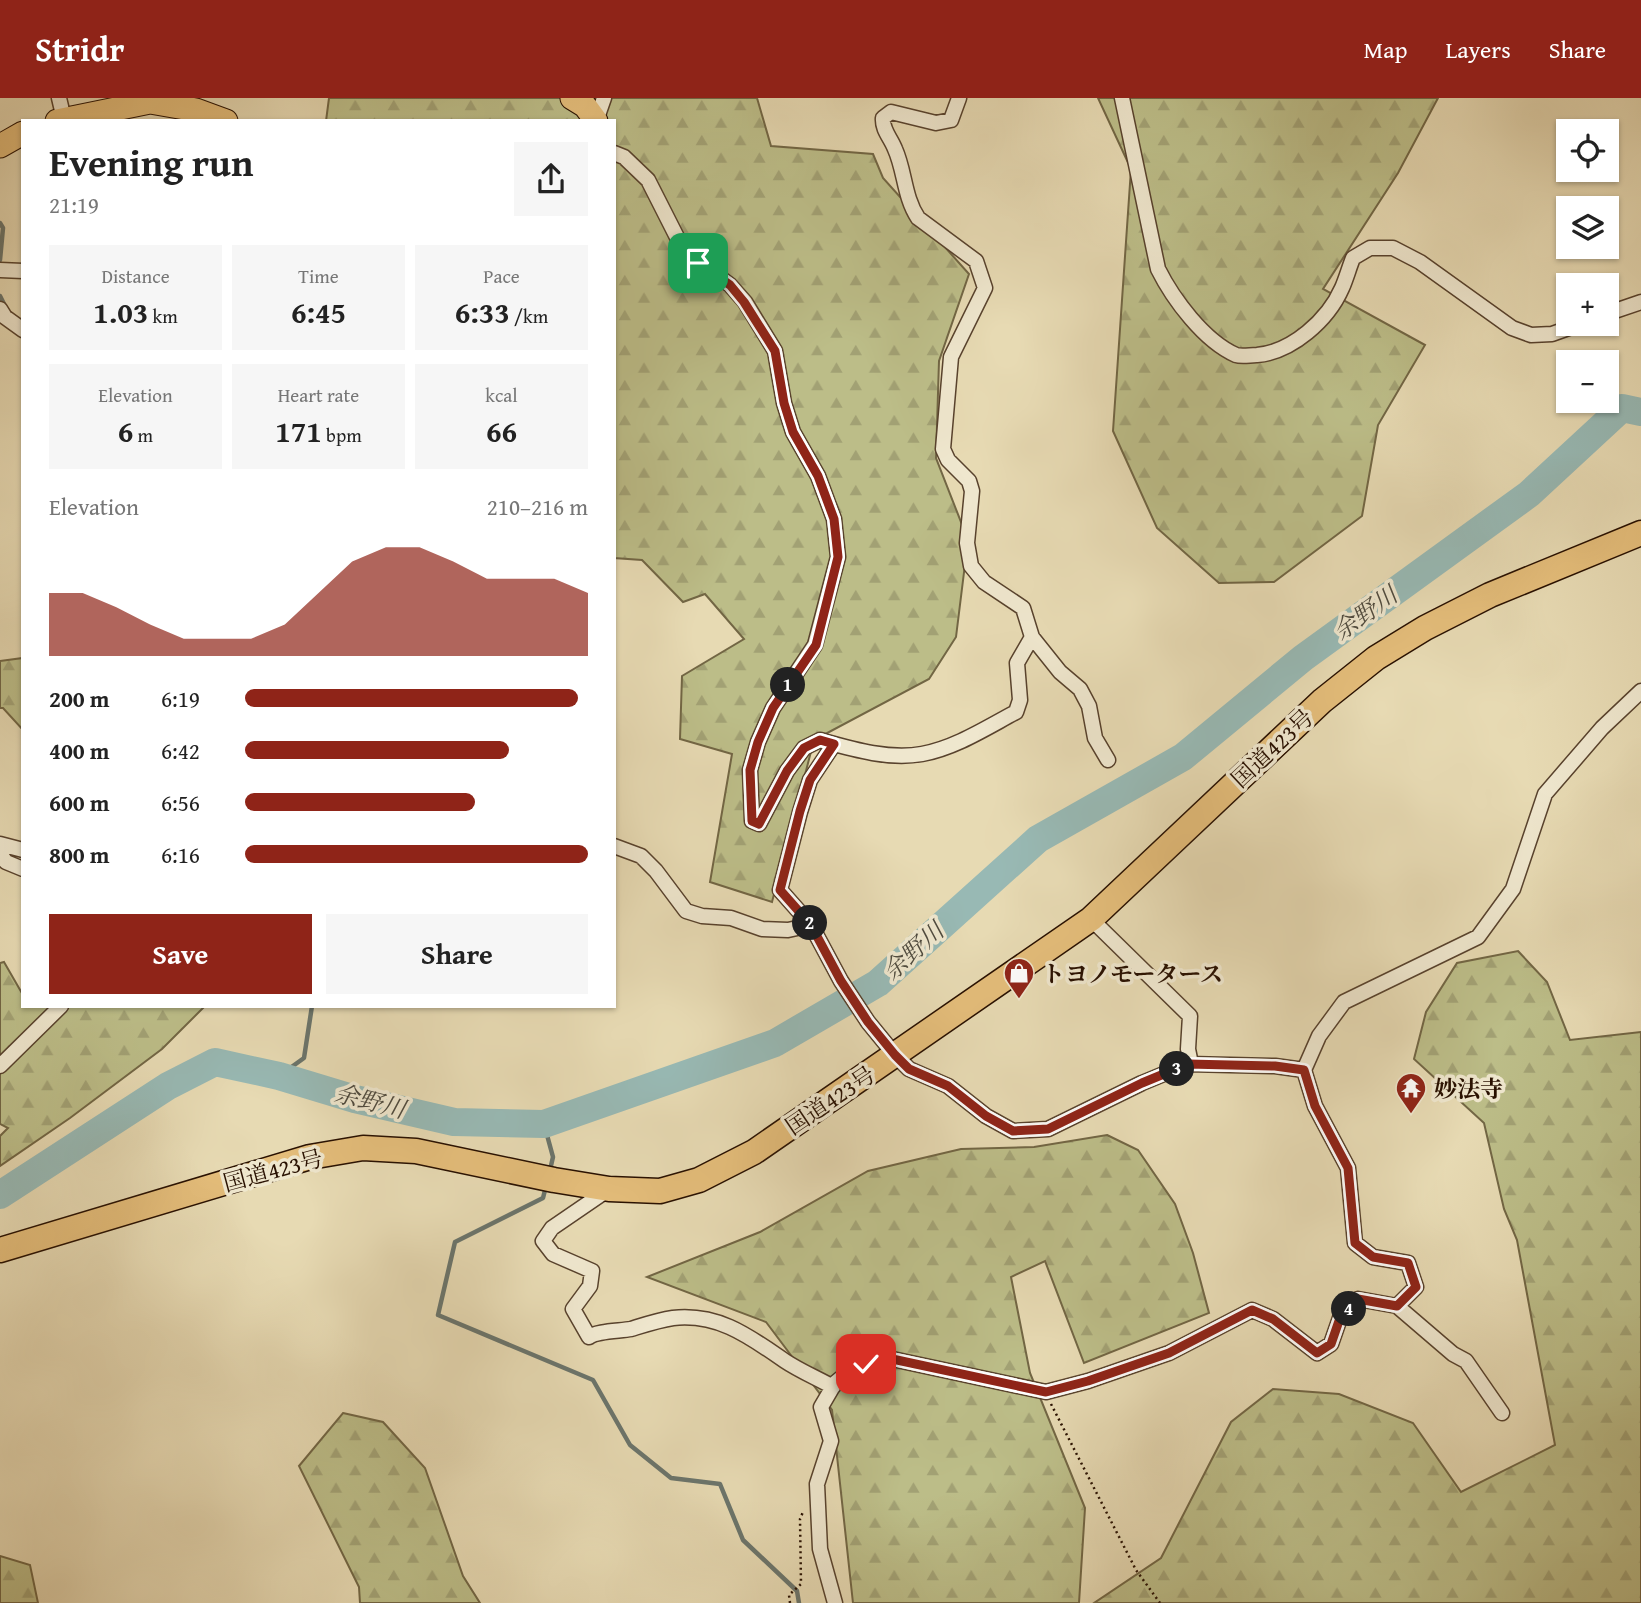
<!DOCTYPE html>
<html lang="en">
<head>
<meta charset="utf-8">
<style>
  :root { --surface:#fff; --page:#f6f6f6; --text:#222; --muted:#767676; --accent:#8f2418 }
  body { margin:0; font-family:"Gentium Book Plus","Noto Serif JP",serif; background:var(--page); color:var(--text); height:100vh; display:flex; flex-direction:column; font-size:26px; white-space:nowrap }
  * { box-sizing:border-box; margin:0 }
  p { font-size:23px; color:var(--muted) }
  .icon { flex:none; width:38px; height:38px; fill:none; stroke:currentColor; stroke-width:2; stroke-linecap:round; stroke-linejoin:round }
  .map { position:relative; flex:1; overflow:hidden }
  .side { position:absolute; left:21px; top:21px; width:595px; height:889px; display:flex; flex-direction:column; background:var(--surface); border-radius:0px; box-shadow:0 2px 5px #0004 }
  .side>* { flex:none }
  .tools { position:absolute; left:1556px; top:21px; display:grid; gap:14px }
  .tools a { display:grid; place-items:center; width:63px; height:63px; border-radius:0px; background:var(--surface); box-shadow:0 2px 5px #0004; font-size:35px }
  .pin { position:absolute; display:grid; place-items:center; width:60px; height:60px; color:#fff; margin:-30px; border-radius:14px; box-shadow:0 4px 10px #0006 }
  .km { position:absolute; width:35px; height:35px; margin:-18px; border-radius:50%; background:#222; color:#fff; font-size:19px; line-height:35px; text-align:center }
  .round { display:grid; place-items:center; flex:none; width:74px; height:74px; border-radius:0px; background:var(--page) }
  .summary { display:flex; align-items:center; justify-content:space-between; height:119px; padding:0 28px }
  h1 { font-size:38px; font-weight:600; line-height:52px }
  .stats { display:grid; grid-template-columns:repeat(3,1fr); gap:10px; height:119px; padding:7px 28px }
  .stats div { display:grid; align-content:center; border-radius:0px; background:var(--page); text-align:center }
  .stats b { font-size:30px; font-weight:600 }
  .stats small { font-size:19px; font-weight:400 }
  .stats p { font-size:19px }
  .chart { height:196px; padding:14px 28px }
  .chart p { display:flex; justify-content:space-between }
  .chart svg { width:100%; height:126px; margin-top:7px; fill:var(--accent); opacity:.7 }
  .cta { display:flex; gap:14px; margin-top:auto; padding:14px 28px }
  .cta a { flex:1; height:80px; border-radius:0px; background:var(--accent); color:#fff; font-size:28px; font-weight:600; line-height:80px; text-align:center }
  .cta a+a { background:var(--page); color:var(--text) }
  ul { padding:0 28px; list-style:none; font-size:23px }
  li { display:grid; grid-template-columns:112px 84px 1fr; align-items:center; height:52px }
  li i { height:18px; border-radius:9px; background:var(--accent) }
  header { display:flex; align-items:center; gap:42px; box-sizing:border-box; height:98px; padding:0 35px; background:var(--accent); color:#fff }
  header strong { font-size:33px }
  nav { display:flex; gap:38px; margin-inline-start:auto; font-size:24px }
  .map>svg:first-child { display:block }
</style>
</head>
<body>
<header>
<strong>Stridr</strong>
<nav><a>Map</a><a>Layers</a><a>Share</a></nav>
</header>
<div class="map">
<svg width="1641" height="1505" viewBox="0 0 1641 1505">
  <defs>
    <pattern id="forest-firs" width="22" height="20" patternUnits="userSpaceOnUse" patternTransform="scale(1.75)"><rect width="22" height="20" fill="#bcbd88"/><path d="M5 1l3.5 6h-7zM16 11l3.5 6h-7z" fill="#a2a174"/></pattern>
  </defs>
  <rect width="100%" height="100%" fill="#e7dab3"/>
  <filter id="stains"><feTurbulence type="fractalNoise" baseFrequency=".00286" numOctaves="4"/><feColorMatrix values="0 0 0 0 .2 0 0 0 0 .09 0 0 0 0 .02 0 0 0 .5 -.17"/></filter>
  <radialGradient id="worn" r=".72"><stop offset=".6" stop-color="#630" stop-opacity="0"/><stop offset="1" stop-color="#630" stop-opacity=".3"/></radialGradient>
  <path fill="url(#forest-firs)" stroke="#726644" stroke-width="2" d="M329,0H757L771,48L873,56L883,80L969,176L939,263L936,360L968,442L956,539L929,581L814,642L772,804L710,784L732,656L680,641L682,578L744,541L705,496L683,504L642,462L614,460V23H326Z
    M1098,0H1438L1398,75L1323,191L1425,247L1378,327L1362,418L1274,484L1219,485L1157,430L1113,333L1131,71Z
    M23,560V632L3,610H0V563Z
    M1518,853L1547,884L1570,942L1641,934V1505H1094L1161,1460L1231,1324L1273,1291L1339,1296L1413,1325L1461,1394L1555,1347L1517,1142L1504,1111L1484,1025L1414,961L1426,914L1457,865Z
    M4,864L23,897V908H205L162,951L70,1020L0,1068V1038L8,1030L0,1026V865Z
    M1107,1037L1138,1052L1175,1106L1193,1155L1209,1215L1084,1265L1045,1163L1011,1179L1030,1275L1085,1410L1079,1505H853L832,1312L766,1224L647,1179L760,1134L868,1073L961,1051L1034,1049Z
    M343,1315L383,1324L425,1370L463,1478L480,1505H360L359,1489L299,1368Z
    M0,1458L30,1467L38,1505H0Z"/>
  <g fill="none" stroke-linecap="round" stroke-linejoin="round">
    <path stroke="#6b756c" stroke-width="4.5" d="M0,125L3,130L0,162
      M0,198L6,210
      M279,978L304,960L312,908
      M544,1026L553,1059L550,1072
      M546,1088L543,1100L455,1144L438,1217L593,1282L630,1347L671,1380L720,1386L743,1442L797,1493L799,1505"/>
    <path stroke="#98b9b4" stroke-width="28" d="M0,1097L168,988L215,964L279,978L355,1001L454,1024L544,1026L775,945L878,885L1038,741L1183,659L1303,560L1529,396L1622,310L1641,314"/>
    <g stroke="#58422d" stroke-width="17">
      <path id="minor" d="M59,0L64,21
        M959,0L951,22L936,25L891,14L883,20C882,32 891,40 895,51C905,73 904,99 918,120L976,163L985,190L951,259L943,351L948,362L969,383L972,393L967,445L971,468L984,484L1023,510L1032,539L1060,574L1080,591L1089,608L1095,640L1108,662
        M1122,0L1158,171C1173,201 1204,243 1236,257C1242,259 1250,257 1257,257C1292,254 1328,222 1342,190C1346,181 1349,170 1353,160L1370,150H1393L1420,164L1512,230L1531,237L1552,236L1580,226
        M596,23L604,0
        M614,55L624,59L648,82L684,153L730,187L745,204L775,253L784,305L793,334L818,378L834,421L838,459L815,547L773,610L758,644L750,672L752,723L759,726L787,673L804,650L820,642C852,651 888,662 922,656C955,650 986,630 1016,614L1020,602L1017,565L1032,539
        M0,172L23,173
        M0,211L5,219L23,232
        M1606,216L1641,204
        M834,646L810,682L800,714L780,792L811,827L841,883L868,924L895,957L909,971L948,988L986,1018L1013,1033L1048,1031L1142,985L1188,966L1275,968L1304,972
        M0,746L23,752
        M614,748L641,758L656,773L686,813L702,818L731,820L762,831L788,832L811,827
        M0,756L6,764L23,771
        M1091,821L1190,918L1188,951L1191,966
        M0,968L61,908
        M609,1091L552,1130L543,1143L553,1156L592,1173L590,1188L573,1211L589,1239C596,1233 620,1233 631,1231C644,1227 659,1222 673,1220C719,1215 750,1239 785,1263C800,1273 817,1280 833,1289
        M1397,1208L1416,1189L1408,1165L1373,1159L1355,1145L1348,1070L1315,1008L1304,972L1319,938L1344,904L1478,839L1513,791L1545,696L1602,630L1641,593
        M835,1505L820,1451L817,1386L831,1343L821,1309L835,1285L858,1266L883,1259L1046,1294L1088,1283L1169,1255L1252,1212L1273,1221L1317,1255L1331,1246L1340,1220L1358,1201L1397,1208L1453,1256L1466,1263L1502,1315"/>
    </g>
    <g stroke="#281000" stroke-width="25">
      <path id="primary" d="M572,0L585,8L596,23
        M57,23L150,4L196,12L226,23
        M0,48L23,35"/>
    </g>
    <g stroke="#281000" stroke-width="27">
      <path id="trunk" d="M0,1152L310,1059L363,1050L416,1053L554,1082L609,1091L660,1093L699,1082L754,1054L1091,821L1322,603L1376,560L1425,530L1490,497L1641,435"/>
    </g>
    <path stroke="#281000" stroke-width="2.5" stroke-dasharray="2 3.5" stroke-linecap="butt" d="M1051,1306L1136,1472L1160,1505
      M790,1505L789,1497L801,1486L800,1421L803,1414"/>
    <use href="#minor" stroke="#efe7ce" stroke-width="14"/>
    <use href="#primary" stroke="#e4bd7a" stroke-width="23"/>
    <use href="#trunk" stroke="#e4bd7a" stroke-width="24"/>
  </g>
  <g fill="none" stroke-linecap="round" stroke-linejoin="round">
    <g stroke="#fff" stroke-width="14">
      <path id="route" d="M698,165L730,187L744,204L775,253L784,305L793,334L818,378L834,421L838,459L816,547L773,610L758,644L750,672L752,723L759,726L787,673L804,650L820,642L834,646L810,682L800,713L780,792L811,827L841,883L868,924L895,957L909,971L948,988L986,1018L1013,1033L1048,1031L1142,985L1188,966L1275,968L1304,972L1315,1008L1348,1070L1355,1145L1373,1159L1408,1165L1416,1189L1397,1208L1358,1201L1340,1220L1331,1246L1317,1255L1273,1221L1252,1212L1169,1255L1088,1283L1046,1294L883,1259L866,1266"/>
    </g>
    <use href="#route" stroke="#8f2418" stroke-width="9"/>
  </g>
  <defs>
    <g id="shop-pin" transform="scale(1.575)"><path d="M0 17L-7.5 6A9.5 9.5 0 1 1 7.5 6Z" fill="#8f2418" stroke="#efe7ce"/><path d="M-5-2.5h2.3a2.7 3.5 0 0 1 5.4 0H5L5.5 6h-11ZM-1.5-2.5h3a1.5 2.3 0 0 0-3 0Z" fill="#fff"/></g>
    <g id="temple-pin" transform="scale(1.575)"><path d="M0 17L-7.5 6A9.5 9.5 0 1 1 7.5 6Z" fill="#8f2418" stroke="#efe7ce"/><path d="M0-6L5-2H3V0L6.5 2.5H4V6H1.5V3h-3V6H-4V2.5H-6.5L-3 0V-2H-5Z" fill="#fff"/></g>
  </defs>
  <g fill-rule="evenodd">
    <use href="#shop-pin" x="1019" y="875"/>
    <use href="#temple-pin" x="1411" y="990"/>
  </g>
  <g text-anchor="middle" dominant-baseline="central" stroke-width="7" stroke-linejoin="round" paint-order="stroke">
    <g font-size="23" fill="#281000" stroke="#efe7ce">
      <text transform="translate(1272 650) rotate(-43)">国道423号</text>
      <text transform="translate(830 1002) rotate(-34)">国道423号</text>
      <text transform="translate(273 1072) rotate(-15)">国道423号</text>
    </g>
    <g font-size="23" font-weight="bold" fill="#281000" stroke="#efe7ce" text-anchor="start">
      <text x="1042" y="875">トヨノモータース</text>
      <text x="1434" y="990">妙法寺</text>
    </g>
    <g font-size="24" font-style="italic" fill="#4f4b3f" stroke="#efe7ce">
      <text transform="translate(1365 515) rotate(-36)">余野川</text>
      <text transform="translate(913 853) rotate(-42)">余野川</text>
      <text transform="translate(370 1003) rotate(14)">余野川</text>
    </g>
  </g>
  <rect width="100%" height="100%" filter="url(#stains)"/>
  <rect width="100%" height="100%" fill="url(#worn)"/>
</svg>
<div class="tools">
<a><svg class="icon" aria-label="locate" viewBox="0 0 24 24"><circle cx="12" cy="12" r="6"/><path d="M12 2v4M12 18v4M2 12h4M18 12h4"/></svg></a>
<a><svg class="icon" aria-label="layers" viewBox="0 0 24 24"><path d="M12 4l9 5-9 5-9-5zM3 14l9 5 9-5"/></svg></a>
<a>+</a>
<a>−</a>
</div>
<div class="pin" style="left:698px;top:165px;background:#1e9e55"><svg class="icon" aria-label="arrive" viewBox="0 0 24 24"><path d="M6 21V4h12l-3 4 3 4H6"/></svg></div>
<div class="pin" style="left:866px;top:1266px;background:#d93025"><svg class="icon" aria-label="check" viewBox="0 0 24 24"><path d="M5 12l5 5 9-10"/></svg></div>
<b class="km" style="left:788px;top:587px">1</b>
<b class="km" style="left:810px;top:825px">2</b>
<b class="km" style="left:1177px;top:971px">3</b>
<b class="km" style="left:1349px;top:1211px">4</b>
<section class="side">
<div class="summary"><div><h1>Evening run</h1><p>21:19</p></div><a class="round"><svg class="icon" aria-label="share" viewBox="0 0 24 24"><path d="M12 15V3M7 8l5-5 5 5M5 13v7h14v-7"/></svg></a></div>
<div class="stats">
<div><p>Distance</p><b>1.03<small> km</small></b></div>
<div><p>Time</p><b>6:45</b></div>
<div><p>Pace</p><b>6:33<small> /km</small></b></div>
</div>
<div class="stats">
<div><p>Elevation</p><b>6<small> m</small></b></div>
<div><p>Heart rate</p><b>171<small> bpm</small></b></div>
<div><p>kcal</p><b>66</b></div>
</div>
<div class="chart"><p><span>Elevation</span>210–216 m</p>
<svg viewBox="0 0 160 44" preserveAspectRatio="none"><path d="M0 44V22L10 22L20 27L30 33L40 38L50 38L60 38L70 33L80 22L90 11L100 6L110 6L120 11L130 17L140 17L150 17L160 22V44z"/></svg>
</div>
<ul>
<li><b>200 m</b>6:19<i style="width:97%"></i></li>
<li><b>400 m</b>6:42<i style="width:77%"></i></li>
<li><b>600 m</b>6:56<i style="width:67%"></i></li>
<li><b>800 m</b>6:16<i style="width:100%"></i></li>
</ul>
<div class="cta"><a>Save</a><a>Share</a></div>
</section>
</div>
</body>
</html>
